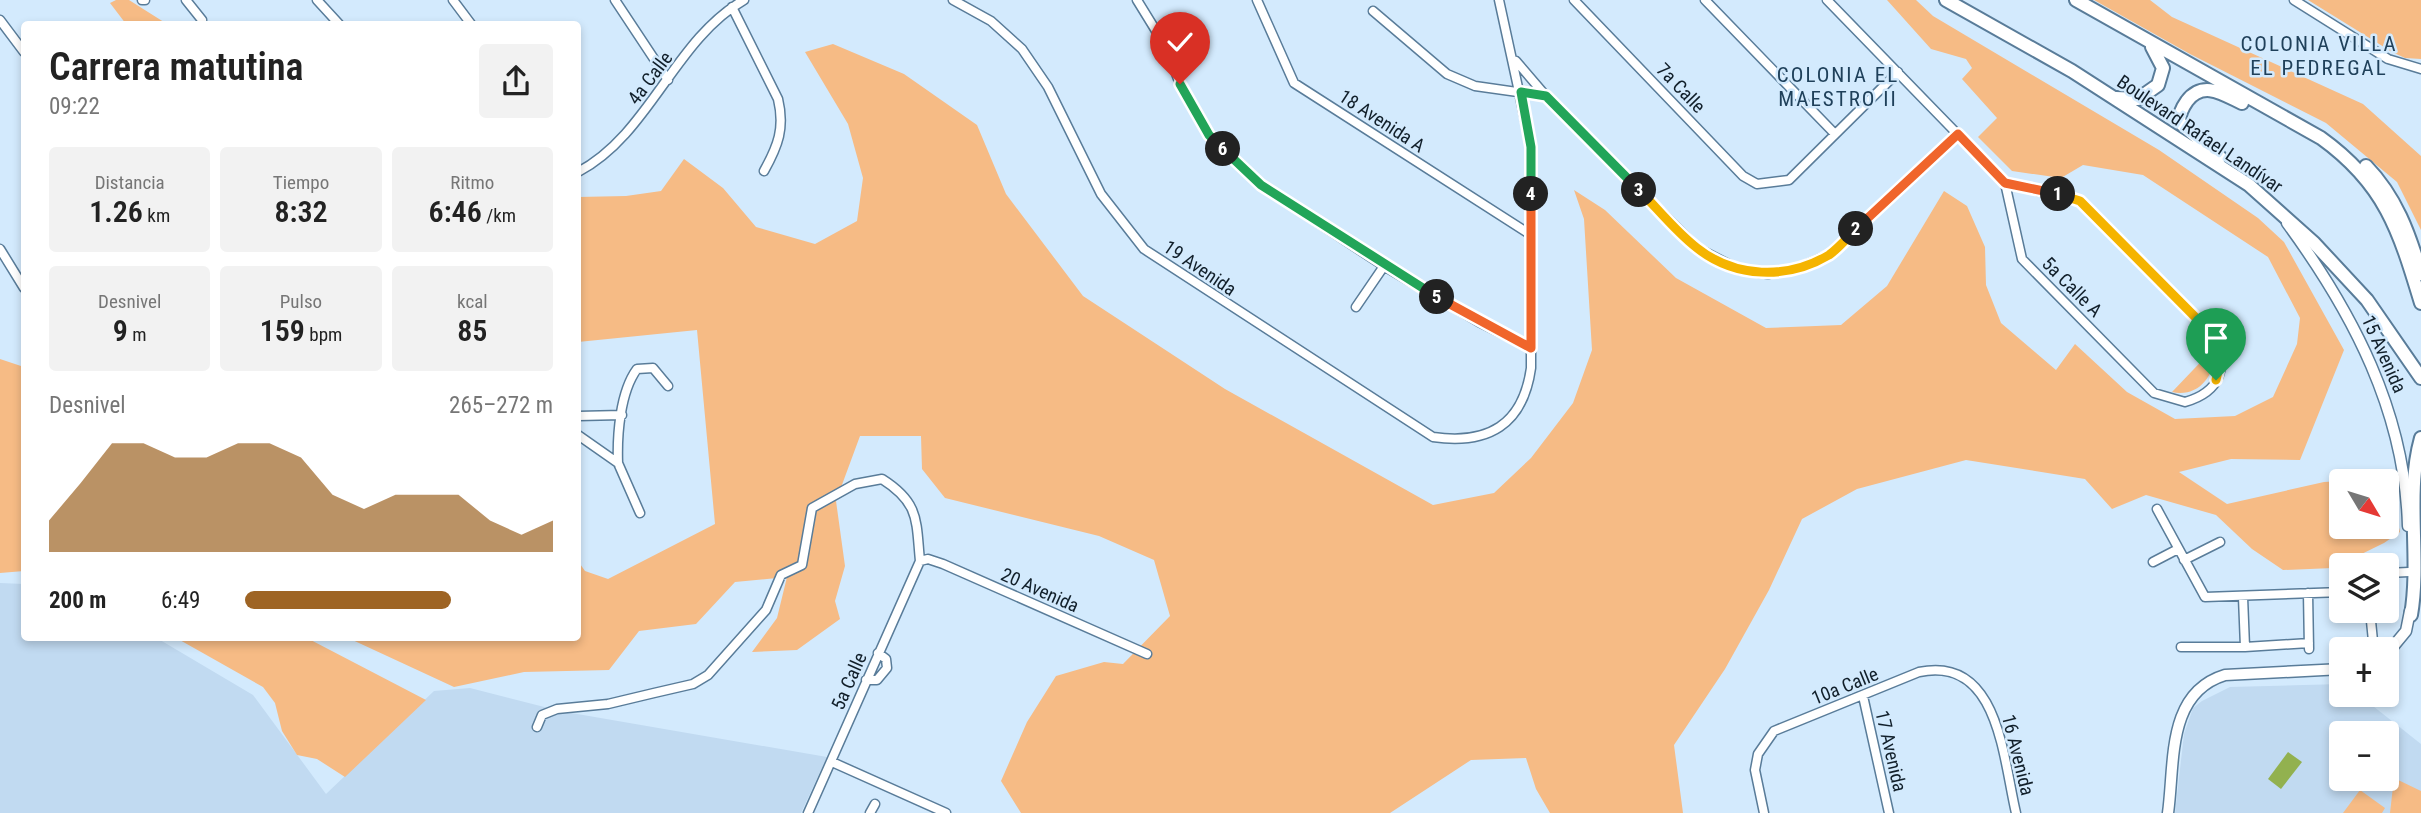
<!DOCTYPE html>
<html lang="es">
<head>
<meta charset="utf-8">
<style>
  :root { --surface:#fff; --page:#f2f2f2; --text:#222; --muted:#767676; --accent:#9e6424 }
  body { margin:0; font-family:"Roboto Condensed",sans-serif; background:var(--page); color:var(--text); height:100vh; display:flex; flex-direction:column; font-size:26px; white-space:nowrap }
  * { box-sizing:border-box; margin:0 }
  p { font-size:23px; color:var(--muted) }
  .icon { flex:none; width:38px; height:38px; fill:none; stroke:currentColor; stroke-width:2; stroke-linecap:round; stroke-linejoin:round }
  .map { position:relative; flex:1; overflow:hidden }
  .panel { position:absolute; left:21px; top:21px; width:560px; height:620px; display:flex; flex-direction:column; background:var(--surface); border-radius:7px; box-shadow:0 4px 10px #0003 }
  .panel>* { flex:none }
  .needle { width:46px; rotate:128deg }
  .tools { position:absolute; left:2329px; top:469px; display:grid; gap:14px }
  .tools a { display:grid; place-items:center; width:70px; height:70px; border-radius:7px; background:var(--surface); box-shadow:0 4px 10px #0003; font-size:35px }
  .pin { position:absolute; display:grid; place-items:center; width:60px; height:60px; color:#fff; margin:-72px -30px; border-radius:50% 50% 50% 0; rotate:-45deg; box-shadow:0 0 7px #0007 }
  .pin .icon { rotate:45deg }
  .km { position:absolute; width:35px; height:35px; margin:-18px; border-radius:50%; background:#222; color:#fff; font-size:19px; line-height:35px; text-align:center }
  .round { display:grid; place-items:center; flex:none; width:74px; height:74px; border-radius:7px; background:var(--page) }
  .overview { display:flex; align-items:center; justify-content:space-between; height:119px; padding:0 28px }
  h1 { font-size:38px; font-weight:600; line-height:52px }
  .metrics { display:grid; grid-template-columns:repeat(3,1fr); gap:10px; height:119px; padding:7px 28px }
  .metrics div { display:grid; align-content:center; border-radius:7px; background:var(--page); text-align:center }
  .metrics b { font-size:30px; font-weight:600 }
  .metrics small { font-size:19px; font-weight:400 }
  .metrics p { font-size:19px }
  .chart { height:196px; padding:14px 28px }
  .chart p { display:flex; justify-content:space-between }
  .chart svg { width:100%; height:126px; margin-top:7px; fill:var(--accent); opacity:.7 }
  ul { padding:0 28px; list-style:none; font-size:23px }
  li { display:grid; grid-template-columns:112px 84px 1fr; align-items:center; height:52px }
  li i { height:18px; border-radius:9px; background:var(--accent) }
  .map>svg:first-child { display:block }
</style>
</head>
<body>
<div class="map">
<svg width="2421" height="813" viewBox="0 0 2421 813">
  <rect width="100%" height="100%" fill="#d3eafd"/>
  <path fill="#c1daf1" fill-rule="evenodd" d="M0,583L24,584V637H155L253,695L326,794L434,691L470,688L560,711L827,757L801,813H0Z
    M2341,684L2342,695H2359L2421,744V813H2175L2184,734L2193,708L2202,701L2230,687ZM2342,733H2387V779H2342Z"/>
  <path fill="#f6bb85" d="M116,0H129L167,24H126L110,3Z
    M1887,0H1916L1933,16L2159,150L2258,218L2284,242L2344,350L2300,460L2231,459L2179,472L2227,504L2324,482L2341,481L2342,527H2387V495L2392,498L2400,532L2384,543L2333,568L2283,570L2252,549L2216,515L2146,495L2112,509L2085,479L1966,460L1857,489L1802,519L1769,590L1725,669L1674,745L1683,813H1550L1536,789L1526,758L1471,760L1390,813H1021L1001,781L1027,722L1056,676L1104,662L1123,664L1170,616L1154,560L1099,536L945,498L922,469L921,436H860L836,501L845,566L835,601L840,619L797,650L752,652L777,618L787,577L735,582L696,624L639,631L609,670L524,672L454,687L346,637H578V561L585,571L608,579L715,524L697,330L578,342V197L626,196L661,191L684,159L723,188L756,227L815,244L857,221L863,178L848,124L805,52L833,44L904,74L977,125L1006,194L1083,296L1225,389L1433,505L1494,493L1531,458L1573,403L1592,350L1584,219L1574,190L1605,210L1676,278L1766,328L1841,325L1887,286L1944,191L1967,206L1985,247L1986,285L2001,323L2056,370L2075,344L2127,392L2175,419L2235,416L2273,397L2297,344L2300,318L2268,257L2143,175L2083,165L2061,178L2012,171L1978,137L1997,118L1962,79L1972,68L1966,59L1931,49Z
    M2094,0H2150L2172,17L2363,104L2421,156V230L2397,182L2326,123L2190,54Z
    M2308,0H2421V59L2405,58L2392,52Z
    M2214,348C2217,374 2199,398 2172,392Z
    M0,359L24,367V571L0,573Z
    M180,637H305L426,700L345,777L317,759L297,755L282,731L275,703L263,687L178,639Z
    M2394,778L2421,791V813H2390Z
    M2360,790L2385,808L2382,813H2343Z"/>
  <path fill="#92b14f" d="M2288,752L2302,762L2281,789L2268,779Z"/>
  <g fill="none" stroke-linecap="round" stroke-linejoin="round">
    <g stroke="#597c99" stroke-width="11">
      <path id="minor" d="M142,0H145
        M186,0L202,20
        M317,0L339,24
        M453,0L471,24
        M615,0L668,80
        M953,0L991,21L1022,49L1048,87L1101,194L1144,249L1433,437C1488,445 1523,425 1531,368V147L1499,0
        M1137,0L1166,47L1180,84L1209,135L1261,185L1384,266L1479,322L1531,348
        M1257,0L1294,83L1531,235
        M1574,0L1743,176L1757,184L1789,180L1898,72
        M1705,0L1835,134
        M1827,0L2005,183L2080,201L2213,335C2230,367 2220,392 2185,402L2154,393L2022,259L2005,183
        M2294,0L2388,59L2421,69
        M732,7L778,99C785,128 778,146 764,171
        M1373,11L1447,74L1475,86L1546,96L1697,248L1740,270L1768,274L1784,271L1799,268L1830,254L1958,134
        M0,20L24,52
        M1516,61L1546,96
        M578,172C650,134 674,40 744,0
        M0,249L24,288
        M1356,307L1384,266
        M578,416L622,415
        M578,435L618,463L640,513
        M618,463C617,435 620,392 637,369L653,368L668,386
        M2157,509L2205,597L2342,592
        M2184,560L2220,542
        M920,561L928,559L943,564L1147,654
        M2153,562L2178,549
        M2387,573L2409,572
        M2308,593L2309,649
        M2370,611L2373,641
        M2181,647H2245L2243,597
        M2245,647L2309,643
        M866,680H877L887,668L886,659L878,653
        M1863,696L1889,813
        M537,727L542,715L557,709L608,704L654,693L693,684L708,675L766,610L781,575L802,565L812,508L855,484L882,479C920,503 916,521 920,561
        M832,762L946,813
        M808,813L920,561
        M870,813L875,804
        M1764,813L1755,770L1758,754L1774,731L1919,672C1999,655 2003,759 2016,813"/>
    </g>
    <g stroke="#597c99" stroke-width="13">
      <path id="tertiary" d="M2287,223C2353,313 2405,412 2408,526
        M2387,654L2406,631L2410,611
        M2168,813C2175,763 2166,693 2225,675L2342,669"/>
    </g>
    <g stroke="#597c99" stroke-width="16">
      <path id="primary" d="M1946,0L2072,71L2249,185L2314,243L2367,300L2421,378
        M2076,0L2321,138C2385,184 2399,230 2421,303
        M2116,98L2138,99L2158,85L2163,68L2152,47
        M2220,157L2179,122C2179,114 2182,108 2187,101C2203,80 2223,94 2242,103
        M2366,166C2396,197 2409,233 2421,274
        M2411,615C2421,557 2405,495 2421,438"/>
    </g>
    <use href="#minor" stroke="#fff" stroke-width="8"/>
    <use href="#tertiary" stroke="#fff" stroke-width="10"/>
    <use href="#primary" stroke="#fff" stroke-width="12"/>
  </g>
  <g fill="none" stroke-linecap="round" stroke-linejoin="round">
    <g stroke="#fff" stroke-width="14">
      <path id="split-1" d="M2058,194L2080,201L2213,335L2222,354L2216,380"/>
    </g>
    <g stroke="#fff" stroke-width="14">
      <path id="split-2" d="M1856,229L1958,134L2005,183L2058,194"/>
    </g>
    <g stroke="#fff" stroke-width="14">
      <path id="split-3" d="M1639,190C1658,209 1676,232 1697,248C1735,278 1787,280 1829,255C1839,248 1848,237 1856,229"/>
    </g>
    <g stroke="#fff" stroke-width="14">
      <path id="split-4" d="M1531,194V147L1521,92L1546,96L1639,190"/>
    </g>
    <g stroke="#fff" stroke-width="14">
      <path id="split-5" d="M1437,297L1531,348V194"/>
    </g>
    <g stroke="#fff" stroke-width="14">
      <path id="split-6" d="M1223,149L1261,185L1437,297"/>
    </g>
    <g stroke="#fff" stroke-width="14">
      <path id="split-7" d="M1180,84L1209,135L1223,149"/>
    </g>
    <use href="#split-1" stroke="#f5b400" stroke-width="9"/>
    <use href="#split-2" stroke="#f0652b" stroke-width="9"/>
    <use href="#split-3" stroke="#f5b400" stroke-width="9"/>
    <use href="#split-4" stroke="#22a559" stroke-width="9"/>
    <use href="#split-5" stroke="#f0652b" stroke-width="9"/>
    <use href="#split-6" stroke="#22a559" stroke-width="9"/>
    <use href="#split-7" stroke="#22a559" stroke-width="9"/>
  </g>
  <g text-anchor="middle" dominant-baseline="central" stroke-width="5" stroke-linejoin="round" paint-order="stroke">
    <g font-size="19" fill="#111f2a" stroke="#d3eafd">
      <text transform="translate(650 78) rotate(-53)">4a Calle</text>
      <text transform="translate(1681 88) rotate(46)">7a Calle</text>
      <text transform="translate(1382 121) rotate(33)">18 Avenida A</text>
      <text transform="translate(2200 134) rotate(34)">Boulevard Rafael Landívar</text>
      <text transform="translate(1200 268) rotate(34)">19 Avenida</text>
      <text transform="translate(2072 287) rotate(45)">5a Calle A</text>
      <text transform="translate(2384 354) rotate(66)">15 Avenida</text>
      <text transform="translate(1040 590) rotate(24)">20 Avenida</text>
      <text transform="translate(849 681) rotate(-66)">5a Calle</text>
      <text transform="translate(1845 686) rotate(-22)">10a Calle</text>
      <text transform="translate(1891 751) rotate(77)">17 Avenida</text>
      <text transform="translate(2018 755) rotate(76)">16 Avenida</text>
    </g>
    <g font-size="21" letter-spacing="2" fill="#1f405a" stroke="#d3eafd">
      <text x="2319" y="44">COLONIA VILLA<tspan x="2319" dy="24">EL PEDREGAL</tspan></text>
      <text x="1838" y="75">COLONIA EL<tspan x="1838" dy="24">MAESTRO II</tspan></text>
    </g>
  </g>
</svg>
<div class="tools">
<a><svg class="needle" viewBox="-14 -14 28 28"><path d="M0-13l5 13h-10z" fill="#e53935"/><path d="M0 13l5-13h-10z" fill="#767676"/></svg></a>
<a><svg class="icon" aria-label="layers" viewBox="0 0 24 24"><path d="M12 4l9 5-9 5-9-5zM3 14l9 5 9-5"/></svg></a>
<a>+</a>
<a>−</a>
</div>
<div class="pin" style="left:2216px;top:380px;background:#1e9e55"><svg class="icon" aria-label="arrive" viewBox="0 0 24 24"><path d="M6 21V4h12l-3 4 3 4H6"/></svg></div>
<div class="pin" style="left:1180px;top:84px;background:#d93025"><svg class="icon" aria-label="check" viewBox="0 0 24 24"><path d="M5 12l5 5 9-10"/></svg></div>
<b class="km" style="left:2058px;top:194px">1</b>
<b class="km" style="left:1856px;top:229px">2</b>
<b class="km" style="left:1639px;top:190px">3</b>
<b class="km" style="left:1531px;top:194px">4</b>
<b class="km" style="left:1437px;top:297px">5</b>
<b class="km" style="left:1223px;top:149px">6</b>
<section class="panel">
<div class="overview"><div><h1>Carrera matutina</h1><p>09:22</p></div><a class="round"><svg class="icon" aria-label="share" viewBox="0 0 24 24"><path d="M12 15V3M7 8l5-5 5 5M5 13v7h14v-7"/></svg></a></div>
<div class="metrics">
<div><p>Distancia</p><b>1.26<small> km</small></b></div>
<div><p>Tiempo</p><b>8:32</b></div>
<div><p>Ritmo</p><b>6:46<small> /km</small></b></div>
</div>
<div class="metrics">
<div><p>Desnivel</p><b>9<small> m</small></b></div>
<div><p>Pulso</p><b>159<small> bpm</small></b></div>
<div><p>kcal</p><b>85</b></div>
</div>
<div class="chart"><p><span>Desnivel</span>265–272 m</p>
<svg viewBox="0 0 160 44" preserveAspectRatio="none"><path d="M0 44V33L10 20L20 6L30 6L40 11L50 11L60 6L70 6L80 11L90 24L100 29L110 24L120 24L130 24L140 33L150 38L160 33V44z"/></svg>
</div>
<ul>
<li><b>200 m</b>6:49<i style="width:67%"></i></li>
</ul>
</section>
</div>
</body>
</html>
